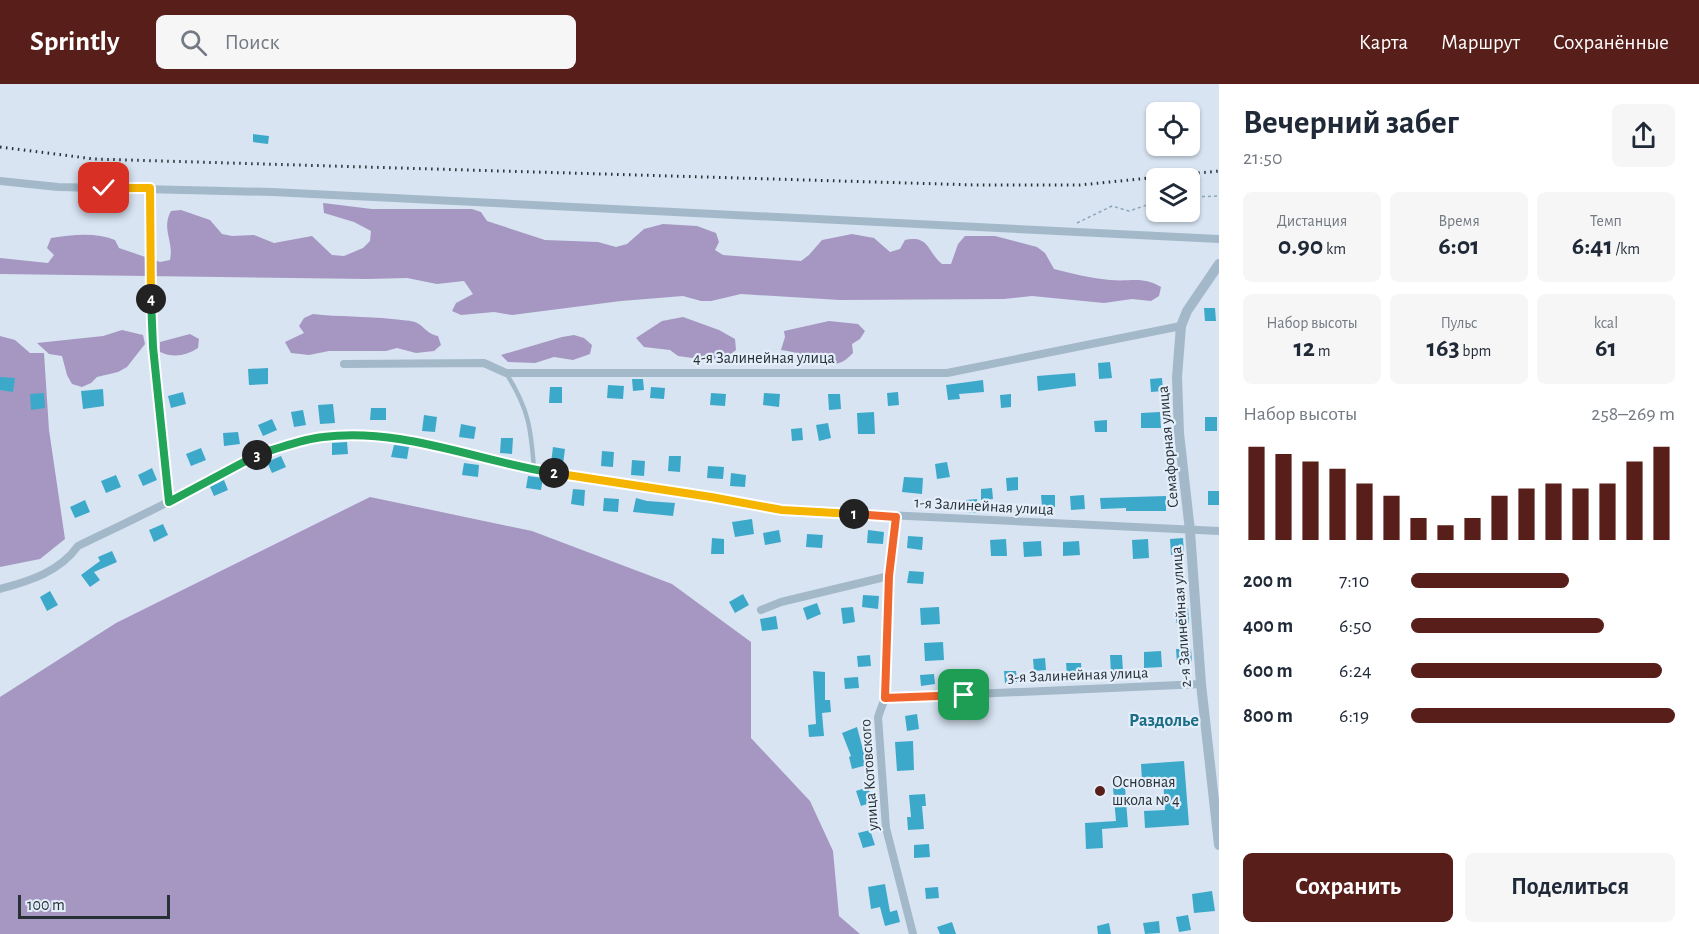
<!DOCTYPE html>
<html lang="ru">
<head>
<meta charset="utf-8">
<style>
  :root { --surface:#fff; --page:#f6f6f7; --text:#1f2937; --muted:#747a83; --accent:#571e1a }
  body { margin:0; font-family:"Alegreya Sans",sans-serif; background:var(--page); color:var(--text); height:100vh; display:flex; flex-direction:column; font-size:22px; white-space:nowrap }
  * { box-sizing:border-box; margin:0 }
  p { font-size:20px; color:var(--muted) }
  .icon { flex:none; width:33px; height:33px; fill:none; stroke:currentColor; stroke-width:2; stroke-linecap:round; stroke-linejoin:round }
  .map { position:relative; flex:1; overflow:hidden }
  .drawer { display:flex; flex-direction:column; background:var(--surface); width:480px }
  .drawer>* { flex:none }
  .controls { position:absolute; left:1146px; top:18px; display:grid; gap:12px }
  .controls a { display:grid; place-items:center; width:54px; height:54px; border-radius:9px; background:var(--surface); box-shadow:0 2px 4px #0004; font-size:30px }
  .scale { position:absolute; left:18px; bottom:15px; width:152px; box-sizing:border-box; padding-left:6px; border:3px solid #263035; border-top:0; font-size:16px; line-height:21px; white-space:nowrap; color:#263035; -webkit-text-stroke:4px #e4eefa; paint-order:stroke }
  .pin { position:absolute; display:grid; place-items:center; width:51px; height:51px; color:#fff; margin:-26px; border-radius:12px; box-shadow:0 3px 9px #0006 }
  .km { position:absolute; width:30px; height:30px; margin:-15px; border-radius:50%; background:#222; color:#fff; font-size:16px; line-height:30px; text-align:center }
  .round { display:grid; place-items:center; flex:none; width:63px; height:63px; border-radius:9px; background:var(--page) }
  .summary { display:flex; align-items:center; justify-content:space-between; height:102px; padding:0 24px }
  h1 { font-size:33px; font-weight:600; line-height:45px }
  .figures { display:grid; grid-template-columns:repeat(3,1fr); gap:9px; height:102px; padding:6px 24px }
  .figures div { display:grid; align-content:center; border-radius:9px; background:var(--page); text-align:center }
  .figures b { font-size:26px; font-weight:600 }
  .figures small { font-size:16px; font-weight:400 }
  .figures p { font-size:16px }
  .chart { height:168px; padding:12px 24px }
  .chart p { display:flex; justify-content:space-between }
  .chart svg { width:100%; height:108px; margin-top:6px; stroke:var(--accent); stroke-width:6 }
  .primary-button { display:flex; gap:12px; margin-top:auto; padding:12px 24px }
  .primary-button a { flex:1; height:69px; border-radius:9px; background:var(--accent); color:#fff; font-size:24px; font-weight:600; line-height:69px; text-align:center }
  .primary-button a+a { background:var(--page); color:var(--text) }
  ul { padding:0 24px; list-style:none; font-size:20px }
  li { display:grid; grid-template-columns:96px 72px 1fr; align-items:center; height:45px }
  li i { height:15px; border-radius:8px; background:var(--accent) }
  header { display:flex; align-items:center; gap:36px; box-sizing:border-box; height:84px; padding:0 30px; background:var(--accent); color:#fff }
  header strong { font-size:28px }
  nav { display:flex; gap:33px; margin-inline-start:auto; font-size:21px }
  .search { width:420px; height:54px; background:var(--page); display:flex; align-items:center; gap:15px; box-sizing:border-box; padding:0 21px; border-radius:9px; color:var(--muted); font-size:22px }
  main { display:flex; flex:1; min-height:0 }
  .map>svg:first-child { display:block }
</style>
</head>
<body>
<header>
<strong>Sprintly</strong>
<div class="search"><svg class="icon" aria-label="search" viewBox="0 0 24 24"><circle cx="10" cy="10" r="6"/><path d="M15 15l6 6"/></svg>Поиск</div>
<nav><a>Карта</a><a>Маршрут</a><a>Сохранённые</a></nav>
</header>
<main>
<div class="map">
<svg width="1219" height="850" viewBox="0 0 1219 850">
  <rect width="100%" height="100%" fill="#d8e4f2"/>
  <path fill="#a597c1" d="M323,119L372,125H472L481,128L487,137L545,156L598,158L616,163L627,160L644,145L663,140L697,142L716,149L719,158L715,166L723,171L801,177L809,171L822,156L852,150L874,154L890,168L900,165L905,156C930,151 927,168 942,180H951L958,160L965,152H995L1037,163L1045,169L1054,185C1073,190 1091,194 1110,196C1131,198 1142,192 1161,203L1159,212L1151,217L1132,215L1104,219L1032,212L1004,215L840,216L741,210L711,217H701L683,212L621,217L512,231L494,228L461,231L452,227L456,219L473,210L464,197L437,200L407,194L368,195L0,190V174L48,179L54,171L47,164L51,154C72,151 95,148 115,156L119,164L160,178L170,176C174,157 161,145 171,127L181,126L210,136L222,150L232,152L254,151L274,159L312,152L332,171L344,172L363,164L370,157L371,147L354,138L324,129Z
    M313,230C339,233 365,232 392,235C399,236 408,236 415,238C425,242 425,249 438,252L441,261L434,267L416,269L397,264L386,267H329L309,271L291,269L285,258L304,249L299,242L304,234Z
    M683,233L719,246L735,255L736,266L728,272L707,276L678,272L670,266L644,263L636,254L662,237Z
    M829,237L858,240L865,247L860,255L852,260L853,269C834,290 821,276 800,270C794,268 788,267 781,266L785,253L784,247Z
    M122,246L143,251L145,260L127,283L118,288L97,293L91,299L82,303L72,300L67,291L62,272L49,270L37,259L103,252Z
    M190,250L199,255L198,264C186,272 173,274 160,268V258Z
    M574,251L584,254L592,261L590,270L573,276L554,273L535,279L508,278L501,271L562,253Z
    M0,252L15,256L30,269H44L49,346L65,455L40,475L0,483Z
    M370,413L532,447L672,500L751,558V654L810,717L833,767L839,832L860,850H0V613L116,539Z"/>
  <path fill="#3da9ca" d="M253,50L269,52L268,60L253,58Z
    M1204,224H1215L1216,237H1205Z
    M1110,278L1112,294L1099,295L1098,279Z
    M268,284V300L249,301L248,285Z
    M1075,289L1076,302L1038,307L1037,292Z
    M0,293L15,294L13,308L0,306Z
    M1162,294L1163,307L1151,308L1150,295Z
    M632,295H643L644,306L633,307Z
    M983,296L984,308L959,310L960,315L948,316L946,301Z
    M608,301L624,302L623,315L607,314Z
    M550,303H562V319H549Z
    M651,303L665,304L664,315L650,314Z
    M103,305L104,322L83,325L81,307Z
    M183,308L186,320L171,324L168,312Z
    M898,308L899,321L888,322L887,309Z
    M44,309L45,324L31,326L30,310Z
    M711,309L726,310L725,322L710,321Z
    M764,309L780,310L779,323L763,321Z
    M828,310H840L841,325L829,326Z
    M1011,310V323L1001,324L1000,311Z
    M333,320L335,339L320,340L318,321Z
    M371,324H386V336H370Z
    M303,326L306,341L294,343L291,328Z
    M874,328L875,350H858L857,329Z
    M1160,328L1161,344H1141V329Z
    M424,331L437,333L435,348L422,347Z
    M1205,333H1217V347H1205Z
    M272,335L277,346L263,352L258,341Z
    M1107,336V348H1095L1094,337Z
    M828,339L831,354L819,357L816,341Z
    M461,340L476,343L474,355L459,353Z
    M802,344L803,356L792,357L791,345Z
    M238,348L240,360L224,362L223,349Z
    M501,354H513L512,370L500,369Z
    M347,358L348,370L332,371V359Z
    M394,361L409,363L407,375L391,373Z
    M553,363L565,365L563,380L551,379Z
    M201,364L206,376L191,382L186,370Z
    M602,367L614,368L613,383L601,382Z
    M281,372L286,383L272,389L267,378Z
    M669,372H681L680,388L668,387Z
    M632,376L645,377L644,392L631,391Z
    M947,378L950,393L937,395L935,380Z
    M464,379L479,381L478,393L462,391Z
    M708,382L724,383L723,395L707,394Z
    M152,384L157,396L143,402L138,391Z
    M731,389L746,391L745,403L730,402Z
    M116,391L121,403L106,409L101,397Z
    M528,392L543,394L541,406L526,404Z
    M904,393L923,394L922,410L902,408Z
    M1018,393V406L1007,407L1006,394Z
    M224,396L228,406L214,412L210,403Z
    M992,404L993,415L981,416V405Z
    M573,405L585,406L584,422L571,420Z
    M1208,407H1219V421H1208Z
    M1041,411H1055V423L1042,424Z
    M1084,411L1085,425L1071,426L1070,412Z
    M1166,412V427H1126V424L1101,425L1100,414Z
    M604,414L619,415L618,428L603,427Z
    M636,414L647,417L675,419L673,432L633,428Z
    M977,415L978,429L966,428V416Z
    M85,416L90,428L75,434L70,423Z
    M752,435L754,450L735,453L732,438Z
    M163,440L168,451L154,458L149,446Z
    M779,446L781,458L765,461L763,449Z
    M868,446L884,448L883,460L867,459Z
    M807,450L823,451L822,464L806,463Z
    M908,452L923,453L922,466L907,464Z
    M712,454L724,455V470H711Z
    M1183,454L1184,470L1171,471L1170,455Z
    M1006,455L1007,472H991L990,456Z
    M1148,455L1149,474L1133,475L1132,456Z
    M1041,457L1042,472L1024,473L1023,458Z
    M1079,457L1080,471L1063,472V458Z
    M112,467L117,478L94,488L100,496L90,503L81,491L100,477L98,473Z
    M909,487L924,488L923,500L907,499Z
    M50,507L58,521L47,527L40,513Z
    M743,510L749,521L735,529L729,518Z
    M863,511L879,512L878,525L862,523Z
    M817,519L821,530L807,536L803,524Z
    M853,523L855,538L843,540L841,524Z
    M939,523L940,540L921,541L920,524Z
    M1188,524L1189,539H1176V525Z
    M776,532L778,545L762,547L760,535Z
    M943,558L944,576L925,577L924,559Z
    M1176,565H1191L1192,578L1177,579Z
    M1161,567L1162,583L1144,584V568Z
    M870,571L871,582L858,583L857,572Z
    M1110,571H1122L1123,588L1111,589Z
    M1045,574L1046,586L1034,587L1033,575Z
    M1066,579H1081L1082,591L1067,592Z
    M813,587L825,588V616H830L831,628L822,629L824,652L809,653L808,641L816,640Z
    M1004,587H1016L1017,598L1005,599Z
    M934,590L935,600L921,602L920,591Z
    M858,593L859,604L845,605L844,594Z
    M917,630L919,645L907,647L905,632Z
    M857,643L867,681L852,685L849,673L851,672L842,649Z
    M913,657L914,686L897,687L895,658Z
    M1184,677L1189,741L1145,744L1144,727L1165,726L1163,695L1142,697L1141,680Z
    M868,703L873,718L861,722L856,707Z
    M1125,703L1128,743L1102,745L1103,764L1086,765L1085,739L1116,737L1113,704Z
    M925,710L926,722H922L924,745L908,746L907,733H911L909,711Z
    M870,746L875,761L863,764L858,749Z
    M929,760L930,773L914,774V761Z
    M885,800L890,828L897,826L900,838L885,842L880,823L871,825L868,803Z
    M938,803L939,814L926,815L925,804Z
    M1212,807L1215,827L1194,829L1192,810Z
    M1188,831L1191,846L1179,848L1176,833Z
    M1159,837L1160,849L1145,850L1143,839Z
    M952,838L956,850H940L937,843Z
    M1109,839L1111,850H1098L1097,842Z"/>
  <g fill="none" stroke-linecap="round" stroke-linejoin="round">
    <path stroke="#8ea5b6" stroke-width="1.5" stroke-dasharray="3 3" stroke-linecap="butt" d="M149,113L153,263L168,408
      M1190,113L1219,112
      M1077,139L1112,122L1129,127L1156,118"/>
    <path stroke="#a3b9ca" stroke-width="4.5" d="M506,289C529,325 531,345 534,385"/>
    <path stroke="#a3b9ca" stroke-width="8" d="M0,97L58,103L272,108L1219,155
      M344,280L484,279L506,289H947L1181,242
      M896,433L889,492L885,614L878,633L886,744L913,850
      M0,505C30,497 59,488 78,462C109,447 141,432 172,416C220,391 267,361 322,353C394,342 465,373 535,386C617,401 700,411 782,426L1219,447
      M761,526L781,518L889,492
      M885,614L1201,600"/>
    <path stroke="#a3b9ca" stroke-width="10" d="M1219,180L1187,227L1181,242L1177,293L1179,349L1190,447L1201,600L1219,761"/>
    <path stroke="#263035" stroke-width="3" stroke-dasharray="1.5 4.5" stroke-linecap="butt" d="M0,63L94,75L976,101H1080L1219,87"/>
  </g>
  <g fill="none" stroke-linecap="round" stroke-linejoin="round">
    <g stroke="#fff" stroke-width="12">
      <path id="split-1" d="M854,430L896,433L889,492L885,614L964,611"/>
    </g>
    <g stroke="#fff" stroke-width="12">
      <path id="split-2" d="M554,389L711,413L782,426L854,430"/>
    </g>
    <g stroke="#fff" stroke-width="12">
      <path id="split-3" d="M257,371L265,368C283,363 303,355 323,353C402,343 477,377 554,389"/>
    </g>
    <g stroke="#fff" stroke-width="12">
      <path id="split-4" d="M151,215L153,263L169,418L257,371"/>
    </g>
    <g stroke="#fff" stroke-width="12">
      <path id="split-5" d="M104,104H150L151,215"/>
    </g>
    <use href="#split-1" stroke="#f0652b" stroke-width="8"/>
    <use href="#split-2" stroke="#f5b400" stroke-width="8"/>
    <use href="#split-3" stroke="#22a559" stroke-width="8"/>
    <use href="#split-4" stroke="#22a559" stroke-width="8"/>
    <use href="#split-5" stroke="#f5b400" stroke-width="8"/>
  </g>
  <circle fill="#571e1a" stroke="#e4eefa" stroke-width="2" cx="1100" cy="707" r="6"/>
  <g text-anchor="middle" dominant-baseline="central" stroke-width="4.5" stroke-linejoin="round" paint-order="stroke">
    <g font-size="16" fill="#263035" stroke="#e4eefa">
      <text x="764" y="274">4-я Залинейная улица</text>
      <text transform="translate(1168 363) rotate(-95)">Семафорная улица</text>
      <text transform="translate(984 422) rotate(3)">1-я Залинейная улица</text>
      <text transform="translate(1181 533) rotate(-94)">2-я Залинейная улица</text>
      <text transform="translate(1078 591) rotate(-2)">3-я Залинейная улица</text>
      <text transform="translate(869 691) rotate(-94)">улица Котовского</text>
    </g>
    <g font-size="16" fill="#263035" stroke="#e4eefa" text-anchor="start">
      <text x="1112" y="698">Основная<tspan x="1112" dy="18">школа № 4</tspan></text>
    </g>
    <g font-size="18" font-weight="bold" fill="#1c6d86" stroke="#e4eefa">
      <text x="1164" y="637">Раздолье</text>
    </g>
  </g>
</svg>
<div class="controls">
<a><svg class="icon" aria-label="locate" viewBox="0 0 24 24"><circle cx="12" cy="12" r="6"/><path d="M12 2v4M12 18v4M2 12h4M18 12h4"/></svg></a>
<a><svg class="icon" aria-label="layers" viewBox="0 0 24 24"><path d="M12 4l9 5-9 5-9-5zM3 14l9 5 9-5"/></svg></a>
</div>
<div class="scale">100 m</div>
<div class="pin" style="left:964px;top:611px;background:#1e9e55"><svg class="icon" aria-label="arrive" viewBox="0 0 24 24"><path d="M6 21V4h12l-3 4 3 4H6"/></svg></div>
<div class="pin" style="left:104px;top:104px;background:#d93025"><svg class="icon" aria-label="check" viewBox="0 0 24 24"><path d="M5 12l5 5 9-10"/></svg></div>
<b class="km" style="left:854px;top:430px">1</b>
<b class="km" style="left:554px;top:389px">2</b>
<b class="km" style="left:257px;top:371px">3</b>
<b class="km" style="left:151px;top:215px">4</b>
</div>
<section class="drawer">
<div class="summary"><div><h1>Вечерний забег</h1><p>21:50</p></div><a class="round"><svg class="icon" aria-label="share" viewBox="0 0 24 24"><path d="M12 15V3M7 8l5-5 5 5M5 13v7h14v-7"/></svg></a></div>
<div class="figures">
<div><p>Дистанция</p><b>0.90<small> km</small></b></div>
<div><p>Время</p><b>6:01</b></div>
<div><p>Темп</p><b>6:41<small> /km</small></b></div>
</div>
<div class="figures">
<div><p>Набор высоты</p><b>12<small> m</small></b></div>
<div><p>Пульс</p><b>163<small> bpm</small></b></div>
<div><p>kcal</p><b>61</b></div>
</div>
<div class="chart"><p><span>Набор высоты</span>258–269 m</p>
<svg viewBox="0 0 160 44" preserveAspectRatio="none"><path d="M5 44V6M15 44V9M25 44V12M35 44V15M45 44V21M55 44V26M65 44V35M75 44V38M85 44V35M95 44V26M105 44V23M115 44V21M125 44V23M135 44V21M145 44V12M155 44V6"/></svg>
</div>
<ul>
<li><b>200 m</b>7:10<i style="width:60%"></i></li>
<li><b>400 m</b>6:50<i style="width:73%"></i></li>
<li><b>600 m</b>6:24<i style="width:95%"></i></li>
<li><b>800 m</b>6:19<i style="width:100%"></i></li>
</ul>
<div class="primary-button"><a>Сохранить</a><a>Поделиться</a></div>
</section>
</main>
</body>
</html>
